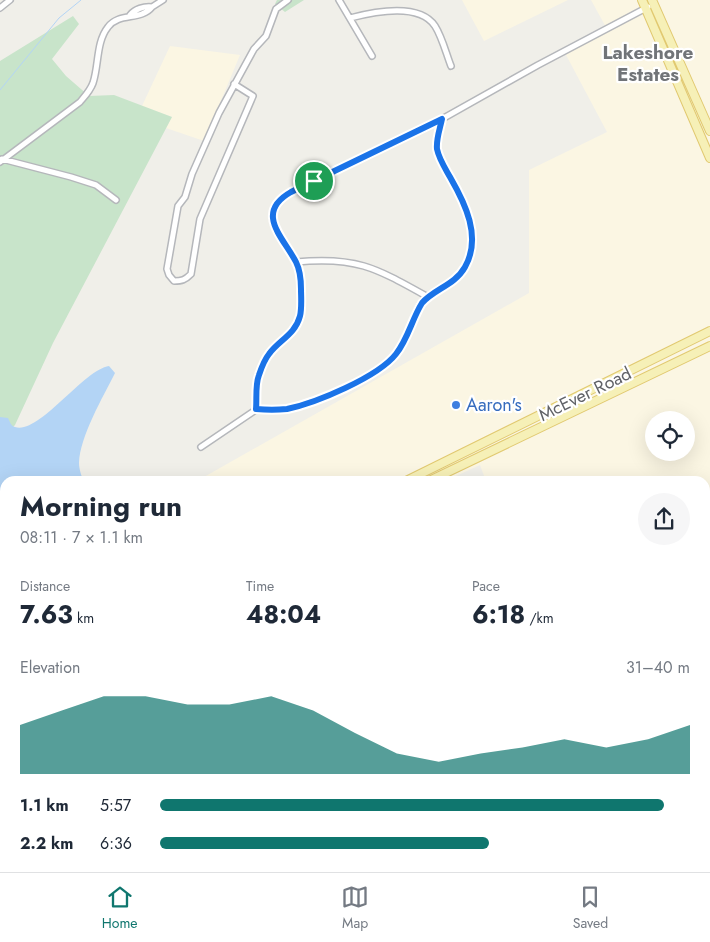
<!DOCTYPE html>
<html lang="en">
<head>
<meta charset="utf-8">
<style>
  :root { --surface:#fff; --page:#f6f6f7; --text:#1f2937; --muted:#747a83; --line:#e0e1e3; --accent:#0f766e }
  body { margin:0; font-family:Jost,sans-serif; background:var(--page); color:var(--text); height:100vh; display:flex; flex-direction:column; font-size:19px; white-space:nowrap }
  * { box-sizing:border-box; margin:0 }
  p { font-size:16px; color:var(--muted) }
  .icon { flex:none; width:28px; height:28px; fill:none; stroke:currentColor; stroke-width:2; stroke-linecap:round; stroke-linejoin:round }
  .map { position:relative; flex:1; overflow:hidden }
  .panel { position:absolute; left:0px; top:476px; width:710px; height:396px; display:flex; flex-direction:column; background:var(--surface); border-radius:15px 15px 0 0; box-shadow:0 5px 20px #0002 }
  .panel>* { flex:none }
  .controls { position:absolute; left:645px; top:411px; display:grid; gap:10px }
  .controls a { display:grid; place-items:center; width:50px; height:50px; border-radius:50%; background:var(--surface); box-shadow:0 5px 20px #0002; font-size:25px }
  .pin { position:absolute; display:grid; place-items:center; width:42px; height:42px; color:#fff; margin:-21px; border:2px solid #fff; border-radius:50%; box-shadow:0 1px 5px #0007 }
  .round { display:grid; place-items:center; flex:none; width:52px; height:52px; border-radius:26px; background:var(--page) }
  .overview { display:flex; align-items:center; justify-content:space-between; height:85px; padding:0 20px }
  h1 { font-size:28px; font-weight:700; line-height:38px }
  .metrics { display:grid; grid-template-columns:repeat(3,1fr); gap:8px; height:85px; padding:5px 20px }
  .metrics div { display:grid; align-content:center }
  .metrics b { font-size:25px; font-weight:700 }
  .metrics small { font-size:14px; font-weight:400 }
  .metrics p { font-size:14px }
  .chart { height:140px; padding:10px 20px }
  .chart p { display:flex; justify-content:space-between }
  .chart svg { width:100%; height:90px; margin-top:5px; fill:var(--accent); opacity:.7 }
  ul { padding:0 20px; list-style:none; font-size:16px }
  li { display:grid; grid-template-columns:80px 60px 1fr; align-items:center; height:38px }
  li i { height:12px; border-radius:6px; background:var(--accent) }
  .tab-bar { display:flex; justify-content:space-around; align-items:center; height:70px; border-top:1px solid var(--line); background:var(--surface); font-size:14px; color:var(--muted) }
  .tab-bar a { display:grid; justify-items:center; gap:2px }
  .tab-bar .active { color:var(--accent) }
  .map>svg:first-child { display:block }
</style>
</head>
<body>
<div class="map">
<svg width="710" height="872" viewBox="0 0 710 872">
  <rect width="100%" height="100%" fill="#f0efe9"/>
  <path fill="#fbf6e3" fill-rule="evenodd" d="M462,0H568L484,41Z
    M591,0H710V608H705V481H486L480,465L445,481H197L529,293V170L607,132L565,53L607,29ZM654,420H686V452H654Z
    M170,46L240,55L204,141L166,128L172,117L142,106Z"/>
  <path fill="#c8e4ca" d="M277,0H304L285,12L275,4Z
    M73,16L79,24L52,59L66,76L89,96L114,95L172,117L53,343L15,425L0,441V61Z"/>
  <path fill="#b3d4f5" d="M109,366L115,373C103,397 80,436 79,463C79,468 81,476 84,481H5V617L0,622V417L8,418C10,422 11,426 15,427C39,435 83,370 109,366Z"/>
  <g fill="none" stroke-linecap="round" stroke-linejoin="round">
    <path stroke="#b3d4f5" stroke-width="1" d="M0,90L59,18L81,0
      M705,590L710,588
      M705,835L710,836"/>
    <g stroke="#b5b7bb" stroke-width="8">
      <path id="street" d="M339,0L372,56
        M152,7L163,0
        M0,8L10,0
        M350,18C373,12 419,2 435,26C442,37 446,53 451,66
        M234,84L253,96L200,219L191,274C185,280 182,281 174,281L169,275L167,269L178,206L185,197L192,174L219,113L254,49L266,36L276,9L288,0
        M2,159L71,177L96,185L116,200
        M0,162L80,102C85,96 90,91 93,83C99,65 96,42 108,27C119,12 141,21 152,7C144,6 135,9 130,15
        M296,262C356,256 376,268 428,297
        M257,409C267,410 277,410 287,409C316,404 378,377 396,354C408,339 412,319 421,303C435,289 455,285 465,267C481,238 467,205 452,180C447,171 439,160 437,149C436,139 440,129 442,119
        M201,447L257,409C257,399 255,385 259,375C261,369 265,359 269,354C279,340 296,334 300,316C302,308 301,297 301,289C301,280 300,270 296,262C283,237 253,213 291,192L442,119L538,65L648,7
        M705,646L710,643
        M0,687L5,691
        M705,718L710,720
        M705,784L710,781
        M705,865L710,864
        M199,868L206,872
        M310,868L313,872
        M87,872L88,868
        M593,872L596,868"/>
    </g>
    <g stroke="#e1c970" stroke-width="10">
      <path id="primary" d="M642,0L710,158
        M652,0L710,131
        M406,481L710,331
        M429,481L710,346
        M148,868L149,872
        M161,868L162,872"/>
    </g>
    <use href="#street" stroke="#fff" stroke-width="5"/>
    <use href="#primary" stroke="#f6f0b7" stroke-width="8"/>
  </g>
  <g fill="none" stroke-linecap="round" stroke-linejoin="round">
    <g stroke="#fff" stroke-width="10">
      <path id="route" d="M442,119C440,129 436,139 437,149C439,159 445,168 450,177C465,203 482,237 465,267C455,285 434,289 422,303C412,319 408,339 396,354C378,377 316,403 287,409C277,410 267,410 256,409C257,399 255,385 259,375C261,369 265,359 269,354C279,340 295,335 300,316C302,308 301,297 301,289C301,280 300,270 296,262C283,237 254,213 291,192Z"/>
    </g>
    <use href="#route" stroke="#1a73e8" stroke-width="6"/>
  </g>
  <circle fill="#3f7fe0" stroke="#fff" stroke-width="2" cx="456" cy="405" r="5"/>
  <g text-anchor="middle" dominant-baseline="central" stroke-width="4.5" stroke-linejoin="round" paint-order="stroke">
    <g font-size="18" fill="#606267" stroke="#fff">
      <text transform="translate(585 394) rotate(-26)">McEver Road</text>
    </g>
    <g font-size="18" fill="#366cbe" stroke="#fff" text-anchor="start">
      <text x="466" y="405">Aaron's</text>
    </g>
    <g font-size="19" font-weight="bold" fill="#717478" stroke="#fff">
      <text x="648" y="52">Lakeshore<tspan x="648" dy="22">Estates</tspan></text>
    </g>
  </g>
</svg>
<div class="controls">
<a><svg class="icon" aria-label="locate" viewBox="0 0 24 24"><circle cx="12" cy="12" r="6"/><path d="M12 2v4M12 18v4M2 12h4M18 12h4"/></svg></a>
</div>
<div class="pin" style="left:314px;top:181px;background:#1e9e55"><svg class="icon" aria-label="arrive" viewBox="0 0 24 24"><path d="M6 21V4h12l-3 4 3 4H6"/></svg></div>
<section class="panel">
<div class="overview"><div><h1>Morning run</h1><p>08:11 · 7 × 1.1 km</p></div><a class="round"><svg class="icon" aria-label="share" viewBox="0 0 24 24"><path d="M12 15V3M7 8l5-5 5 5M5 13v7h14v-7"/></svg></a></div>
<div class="metrics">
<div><p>Distance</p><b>7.63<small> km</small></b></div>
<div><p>Time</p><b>48:04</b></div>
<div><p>Pace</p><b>6:18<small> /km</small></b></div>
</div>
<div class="chart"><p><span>Elevation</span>31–40 m</p>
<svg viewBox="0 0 160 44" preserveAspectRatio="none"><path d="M0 44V20L10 13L20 6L30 6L40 10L50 10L60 6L70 13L80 24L90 34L100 38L110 34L120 31L130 27L140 31L150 27L160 20V44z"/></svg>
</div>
<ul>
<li><b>1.1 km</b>5:57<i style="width:95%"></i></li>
<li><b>2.2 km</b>6:36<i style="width:62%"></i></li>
</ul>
</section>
</div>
<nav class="tab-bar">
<a class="active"><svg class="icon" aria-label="home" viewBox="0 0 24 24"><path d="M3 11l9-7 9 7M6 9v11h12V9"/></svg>Home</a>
<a><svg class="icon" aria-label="map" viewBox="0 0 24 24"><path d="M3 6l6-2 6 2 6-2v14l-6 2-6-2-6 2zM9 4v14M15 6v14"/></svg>Map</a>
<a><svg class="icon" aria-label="saved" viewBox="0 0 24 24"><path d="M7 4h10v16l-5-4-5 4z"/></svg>Saved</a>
</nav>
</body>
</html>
